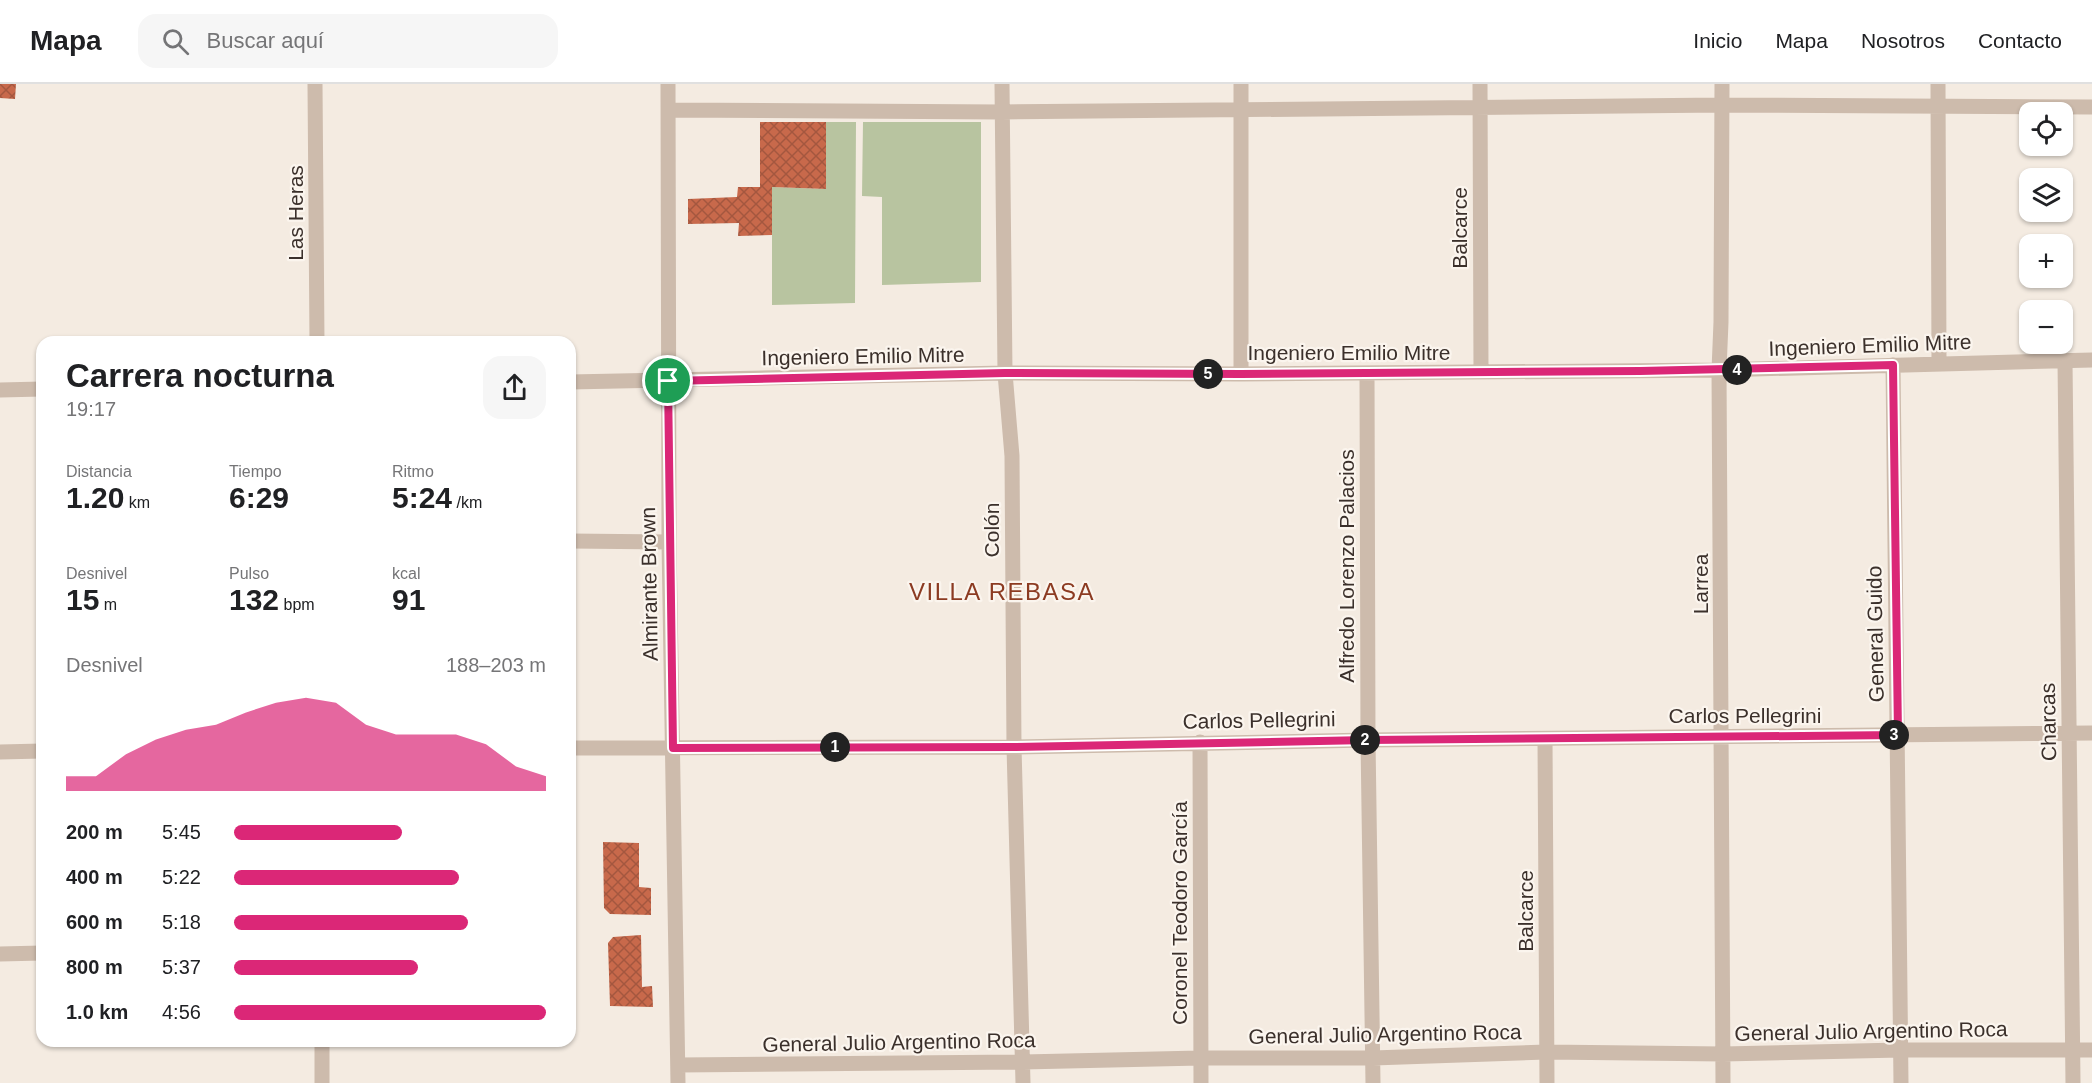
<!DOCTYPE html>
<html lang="es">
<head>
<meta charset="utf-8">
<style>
  :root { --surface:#fff; --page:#f6f6f6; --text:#202124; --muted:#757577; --line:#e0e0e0; --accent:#db2777 }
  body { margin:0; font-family:Arial,sans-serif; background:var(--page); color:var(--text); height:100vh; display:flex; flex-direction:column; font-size:22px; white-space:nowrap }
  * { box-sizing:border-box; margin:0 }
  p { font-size:20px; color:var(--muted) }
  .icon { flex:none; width:33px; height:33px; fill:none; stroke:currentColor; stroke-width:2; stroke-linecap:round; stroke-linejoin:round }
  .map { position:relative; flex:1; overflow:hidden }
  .details { position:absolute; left:36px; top:252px; width:540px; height:711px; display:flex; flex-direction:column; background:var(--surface); border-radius:18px; box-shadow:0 2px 4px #0004 }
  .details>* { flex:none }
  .tools { position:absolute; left:2019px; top:18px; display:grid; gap:12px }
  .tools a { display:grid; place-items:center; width:54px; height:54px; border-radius:12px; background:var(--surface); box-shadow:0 2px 4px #0004; font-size:30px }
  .pin { position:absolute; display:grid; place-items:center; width:51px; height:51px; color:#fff; margin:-26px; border:3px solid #fff; border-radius:50%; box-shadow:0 2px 6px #0007 }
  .km { position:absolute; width:30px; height:30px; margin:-15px; border-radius:50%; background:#222; color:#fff; font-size:16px; line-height:30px; text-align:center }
  .round { display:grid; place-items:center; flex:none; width:63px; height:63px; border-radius:18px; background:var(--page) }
  .summary { display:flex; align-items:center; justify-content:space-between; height:102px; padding:0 30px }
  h1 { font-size:33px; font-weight:700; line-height:45px }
  .metrics { display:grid; grid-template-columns:repeat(3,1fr); gap:9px; height:102px; padding:6px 30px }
  .metrics div { display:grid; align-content:center }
  .metrics b { font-size:30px; font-weight:700 }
  .metrics small { font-size:16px; font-weight:400 }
  .metrics p { font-size:16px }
  .chart { height:168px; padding:12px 30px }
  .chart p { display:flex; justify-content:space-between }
  .chart svg { width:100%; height:108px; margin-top:6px; fill:var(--accent); opacity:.7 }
  ul { padding:0 30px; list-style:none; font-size:20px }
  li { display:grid; grid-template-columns:96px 72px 1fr; align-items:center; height:45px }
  li i { height:15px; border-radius:8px; background:var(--accent) }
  header { display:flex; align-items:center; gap:36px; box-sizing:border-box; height:84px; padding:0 30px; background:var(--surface); border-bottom:2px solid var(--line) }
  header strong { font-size:28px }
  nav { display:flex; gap:33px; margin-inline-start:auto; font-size:21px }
  .search { width:420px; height:54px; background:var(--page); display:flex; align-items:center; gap:15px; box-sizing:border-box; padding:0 21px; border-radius:18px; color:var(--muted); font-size:22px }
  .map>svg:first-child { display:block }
</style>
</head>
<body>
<header>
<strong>Mapa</strong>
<div class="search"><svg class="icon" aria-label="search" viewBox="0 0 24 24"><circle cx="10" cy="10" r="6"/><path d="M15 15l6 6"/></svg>Buscar aquí</div>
<nav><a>Inicio</a><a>Mapa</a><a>Nosotros</a><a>Contacto</a></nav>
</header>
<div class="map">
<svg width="2092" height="999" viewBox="0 0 2092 999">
  <defs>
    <pattern id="building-cross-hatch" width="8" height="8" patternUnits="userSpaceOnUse" patternTransform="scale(1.5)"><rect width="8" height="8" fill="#c8694b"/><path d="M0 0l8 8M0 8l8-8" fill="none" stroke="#a4573f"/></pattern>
  </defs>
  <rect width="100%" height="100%" fill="#f4ebe1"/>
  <path fill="#b8c4a0" d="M826,38H856L855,219L772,221V103L825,105Z
    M863,38H981V198L882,201V113L862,112Z"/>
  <path fill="url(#building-cross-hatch)" d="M0,0H16L15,15L0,14Z
    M760,38H826V105L772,103V151L738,152L739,139L688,140V115L737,113L738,103H760Z
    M603,758L639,759V803L651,804V831L610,830L604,824Z
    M641,851L642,903L652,902L653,923L610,922L608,859L613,853Z"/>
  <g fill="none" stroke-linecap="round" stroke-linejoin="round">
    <path stroke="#cdbbac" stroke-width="15" d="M315,0L317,258
      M668,0L669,458L678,999
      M1002,0L1005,289L1012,372L1014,663L1023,999
      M1480,0L1481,288
      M1722,0L1721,238L1719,286L1723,999
      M1938,0L1939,280
      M669,26L1002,28L1722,21L2092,23
      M2065,277L2073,999
      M1893,281L1901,999
      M1367,289L1368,656L1373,999
      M1241,290V0
      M570,298L1005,289L1241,290L1719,286L2092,276
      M0,306L42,305
      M570,457L669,458
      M1545,655L1547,999
      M1200,658L1201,999
      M570,664L1014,663L1368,656L2092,649
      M0,668L42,667
      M0,870L42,869
      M322,957V999
      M678,981L1023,978L1200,974H1373L1546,968L1723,970L1900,966H2092"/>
  </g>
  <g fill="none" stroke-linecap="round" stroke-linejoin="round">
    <g stroke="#fff" stroke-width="12">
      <path id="route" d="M1893,281L1898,651L1368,656L1014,663L673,664L668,297L1005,289L1241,290L1640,287Z"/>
    </g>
    <use href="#route" stroke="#db2777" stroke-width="8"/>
  </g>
  <g text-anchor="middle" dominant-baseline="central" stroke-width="4.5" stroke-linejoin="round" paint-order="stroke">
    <g font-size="21" fill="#3b302b" stroke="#fbf5ee">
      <text transform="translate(295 129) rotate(-90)">Las Heras</text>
      <text transform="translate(1459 144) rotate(-90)">Balcarce</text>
      <text transform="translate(1870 261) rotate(-2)">Ingeniero Emilio Mitre</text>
      <text x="1349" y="268">Ingeniero Emilio Mitre</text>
      <text transform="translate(863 272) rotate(-1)">Ingeniero Emilio Mitre</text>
      <text transform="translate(991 446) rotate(-90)">Colón</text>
      <text transform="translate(1346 482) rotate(-90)">Alfredo Lorenzo Palacios</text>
      <text transform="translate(649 500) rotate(-91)">Almirante Brown</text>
      <text transform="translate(1700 500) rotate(-90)">Larrea</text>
      <text transform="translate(1875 550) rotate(-91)">General Guido</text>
      <text x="1745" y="631">Carlos Pellegrini</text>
      <text transform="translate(1259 636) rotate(-1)">Carlos Pellegrini</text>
      <text transform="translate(2048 638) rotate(-91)">Charcas</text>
      <text transform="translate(1525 827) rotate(-90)">Balcarce</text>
      <text transform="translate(1179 829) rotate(-90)">Coronel Teodoro García</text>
      <text transform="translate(1871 947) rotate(-1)">General Julio Argentino Roca</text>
      <text transform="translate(1385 950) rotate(-1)">General Julio Argentino Roca</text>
      <text transform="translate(899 958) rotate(-1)">General Julio Argentino Roca</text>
    </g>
    <g font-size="24" letter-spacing="1.5" fill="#8c3b22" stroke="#fbf5ee">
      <text x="1002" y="507">VILLA REBASA</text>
    </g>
  </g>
</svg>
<div class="tools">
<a><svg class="icon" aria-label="locate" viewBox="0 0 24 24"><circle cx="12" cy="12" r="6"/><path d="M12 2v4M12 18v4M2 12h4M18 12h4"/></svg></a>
<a><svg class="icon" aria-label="layers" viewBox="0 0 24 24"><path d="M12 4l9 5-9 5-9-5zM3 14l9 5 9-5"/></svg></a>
<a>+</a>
<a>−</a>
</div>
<div class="pin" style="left:668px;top:297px;background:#1e9e55"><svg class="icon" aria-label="arrive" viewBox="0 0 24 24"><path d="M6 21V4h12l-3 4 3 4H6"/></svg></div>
<b class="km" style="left:835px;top:663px">1</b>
<b class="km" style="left:1365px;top:656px">2</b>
<b class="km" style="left:1894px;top:651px">3</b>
<b class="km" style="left:1737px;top:286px">4</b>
<b class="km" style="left:1208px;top:290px">5</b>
<section class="details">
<div class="summary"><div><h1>Carrera nocturna</h1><p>19:17</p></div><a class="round"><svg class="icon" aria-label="share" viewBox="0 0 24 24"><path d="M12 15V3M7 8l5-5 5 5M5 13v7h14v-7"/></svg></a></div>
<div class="metrics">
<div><p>Distancia</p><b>1.20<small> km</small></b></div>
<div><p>Tiempo</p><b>6:29</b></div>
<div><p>Ritmo</p><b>5:24<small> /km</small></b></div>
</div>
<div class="metrics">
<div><p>Desnivel</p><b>15<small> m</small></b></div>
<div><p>Pulso</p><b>132<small> bpm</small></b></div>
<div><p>kcal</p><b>91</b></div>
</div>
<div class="chart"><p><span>Desnivel</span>188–203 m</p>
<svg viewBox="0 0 160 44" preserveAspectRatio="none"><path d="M0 44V38L10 38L20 29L30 23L40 19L50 17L60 12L70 8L80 6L90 8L100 17L110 21L120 21L130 21L140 25L150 34L160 38V44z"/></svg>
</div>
<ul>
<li><b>200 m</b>5:45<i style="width:54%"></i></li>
<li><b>400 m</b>5:22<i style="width:72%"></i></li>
<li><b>600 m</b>5:18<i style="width:75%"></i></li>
<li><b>800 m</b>5:37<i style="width:59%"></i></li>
<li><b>1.0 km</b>4:56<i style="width:100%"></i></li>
</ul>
</section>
</div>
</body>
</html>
